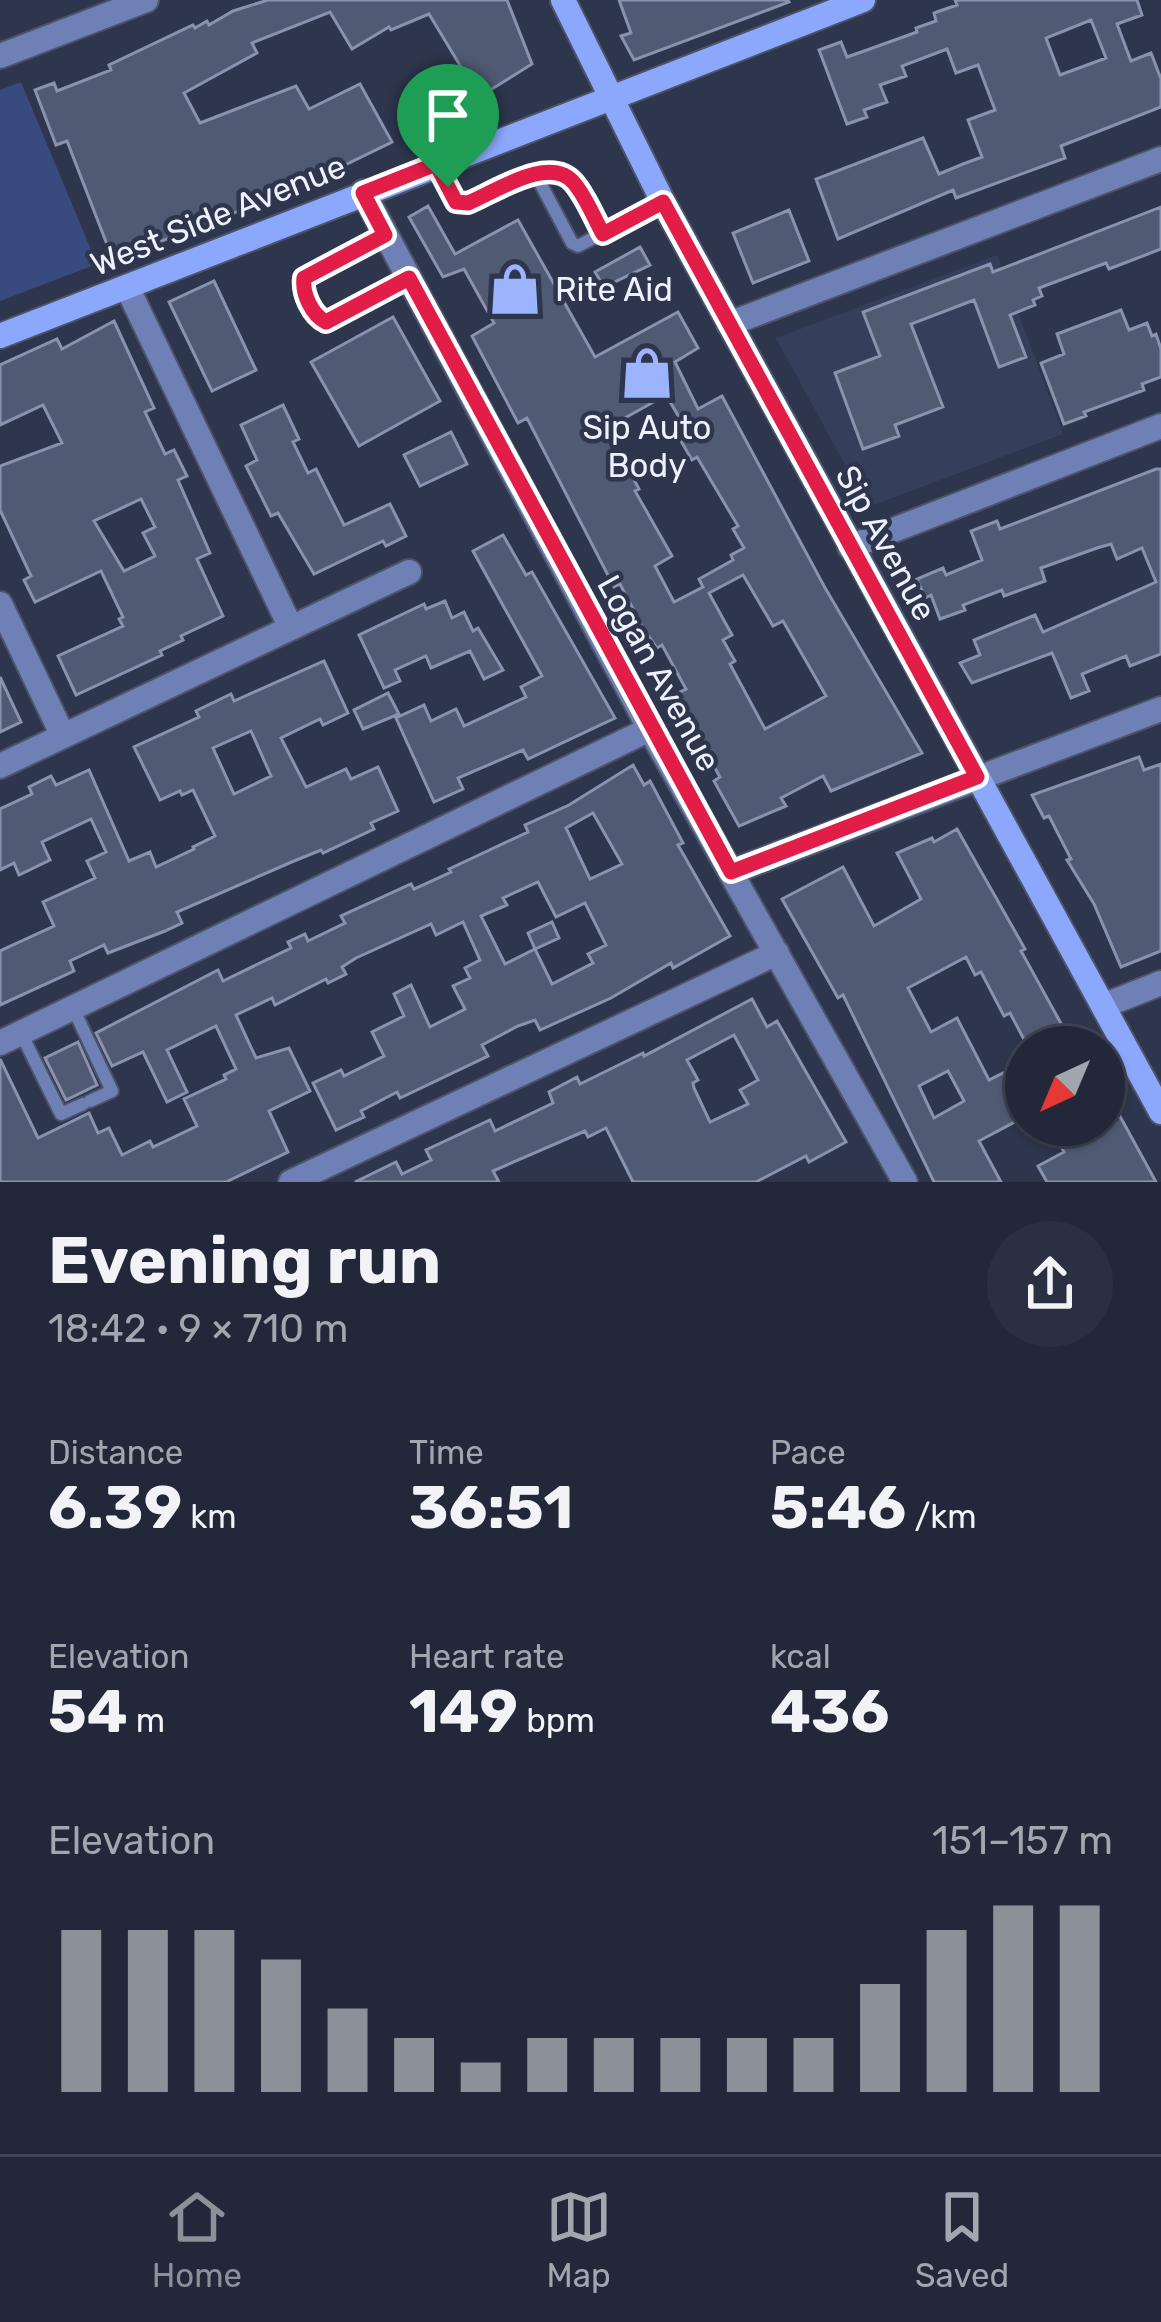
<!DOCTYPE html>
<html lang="en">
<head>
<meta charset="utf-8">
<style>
  :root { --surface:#22283a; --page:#2a3042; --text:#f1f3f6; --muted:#a2a6af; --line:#3f4454; --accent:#8c9099 }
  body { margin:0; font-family:Rubik,sans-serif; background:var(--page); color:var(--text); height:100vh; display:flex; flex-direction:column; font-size:45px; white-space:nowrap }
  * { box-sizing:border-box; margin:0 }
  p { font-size:39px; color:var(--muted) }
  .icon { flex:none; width:66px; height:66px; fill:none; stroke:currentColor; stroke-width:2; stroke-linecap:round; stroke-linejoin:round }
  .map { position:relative; height:1182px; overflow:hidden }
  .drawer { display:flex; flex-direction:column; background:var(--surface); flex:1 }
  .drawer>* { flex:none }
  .needle { width:78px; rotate:224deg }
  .controls { position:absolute; left:1005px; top:1026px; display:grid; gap:24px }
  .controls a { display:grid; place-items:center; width:120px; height:120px; border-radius:50%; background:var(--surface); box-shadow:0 3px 9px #0004,0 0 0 3px var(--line); font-size:60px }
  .pin { position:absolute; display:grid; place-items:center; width:102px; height:102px; color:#fff; margin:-123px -51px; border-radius:50% 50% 50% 0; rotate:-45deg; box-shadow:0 0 12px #0007 }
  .pin .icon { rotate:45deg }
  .round { display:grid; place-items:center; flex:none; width:126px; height:126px; border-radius:63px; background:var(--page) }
  .overview { display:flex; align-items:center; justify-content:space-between; height:204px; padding:0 48px }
  h1 { font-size:66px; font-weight:700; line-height:90px }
  .metrics { display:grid; grid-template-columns:repeat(3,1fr); gap:18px; height:204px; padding:12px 48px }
  .metrics div { display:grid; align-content:center }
  .metrics b { font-size:60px; font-weight:700 }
  .metrics small { font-size:33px; font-weight:400 }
  .metrics p { font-size:33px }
  .chart { height:336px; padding:24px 48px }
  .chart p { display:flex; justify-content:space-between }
  .chart svg { width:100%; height:216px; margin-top:12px; stroke:var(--accent); stroke-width:6 }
  .tab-bar { display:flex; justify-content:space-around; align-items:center; height:168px; border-top:3px solid var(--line); background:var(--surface); font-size:33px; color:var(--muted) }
  .tab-bar a { display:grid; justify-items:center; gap:6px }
  .tab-bar .on { color:var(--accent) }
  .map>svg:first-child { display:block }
</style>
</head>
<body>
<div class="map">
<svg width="1161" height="1182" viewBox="0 0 1161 1182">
  <rect width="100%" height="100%" fill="#2e364d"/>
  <path fill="#353f5c" d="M997,255L1063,434L868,507L776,338Z"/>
  <path fill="#394a7f" d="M21,82L97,264L0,301V90Z"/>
  <path fill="#515a73" stroke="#8993ae" stroke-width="3" fill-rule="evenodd" d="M268,0H507L532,64L479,97L429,14L391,30L389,27L352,49L330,12L252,43L257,53L184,93L200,123L296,86L309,109L360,84L392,142L341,167L344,170L113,260L67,141L56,145L35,90L54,83L57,91L111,70L109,65L193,25L195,28L207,21L209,25L233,11Z
    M619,0H788L789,2L634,60L621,36L631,33Z
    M955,0H1137L1142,15L1117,24L1131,61L1151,53L1161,79V107L1061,146L1065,158L956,198L953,190L838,239L816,179L923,138L939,174L963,164L982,157L968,120L995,110L978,65L956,73L947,49L902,66L906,76L880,85L887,102L864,110L867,117L847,124L819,50L841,42L847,57L867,50L917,32L916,28L936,21L934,13L957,5ZM1091,20L1106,58L1060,75L1046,38Z
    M428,206L455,254L518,220L595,357L678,312L698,348L675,362L698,409L722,396L824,586L922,753L831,791L823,776L781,798L786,806L739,826L714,781L720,777L674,695L686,689L662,645L657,648L643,628L620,584L614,587L527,418L518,423L472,336L494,323L464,269L443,277L409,217ZM666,395L683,424L674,429L692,460L697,457L738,526L733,529L744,548L731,555L733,560L699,579L703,587L674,602L655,566L672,556L635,491L639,489L607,428ZM743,575L773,626L783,621L826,696L765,729L730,664L735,661L723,640L732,635L709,593Z
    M1161,207V249L1109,269L1106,263L1039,288L1042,296L1033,300L1035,305L1010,315L1026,357L999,367L974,300L911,324L943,407L895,425L899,436L863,449L835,373L880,356L863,312L990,264L993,272Z
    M789,210L809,261L753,283L733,233Z
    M640,247L650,265L604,287L595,272Z
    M214,281L256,370L212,391L169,302Z
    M1121,310L1129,330L1147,323L1152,336L1156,334L1161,349V377L1142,384L1144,390L1084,412L1086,416L1064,424L1041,363L1064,354L1057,334Z
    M393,317L440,401L359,446L311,362Z
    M114,321L154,408L145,412L165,454L174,450L187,476L178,480L210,553L197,559L223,616L181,636L183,640L160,651L162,655L76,695L58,656L123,626L119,619L123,617L101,571L35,602L24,580L31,576L0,510V466L62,443L43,405L0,425V365L57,339L62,349ZM141,499L155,527L143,533L155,556L124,571L94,521Z
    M283,405L299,439L293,442L308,473L316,469L344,525L390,504L406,536L386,546L383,541L314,574L278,513L271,516L246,466L257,460L241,425Z
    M451,432L467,464L420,486L404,455Z
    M1156,469H1161V654L1130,666L1126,656L1082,674L1089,691L1071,698L1052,653L972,683L960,663L980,655L974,640L1035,615L1043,632L1156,582L1142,548L1117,559L1111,544L1097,548L1041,568L1045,581L1004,596L1002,590L963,605L965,610L940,619L931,595L925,598L917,579L943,568L946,575L982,560L971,531L997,521L1000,529Z
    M503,535L526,575L532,572L615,718L528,759L523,750L458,778L463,789L434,802L396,718L424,705L431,721L456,709L464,726L526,697L521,687L542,676L473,551Z
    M445,601L452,618L464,612L473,631L478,628L503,670L484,679L470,651L431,668L426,656L395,670L400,681L384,688L359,635L424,604L426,609Z
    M324,661L348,713L323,725L320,719L281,738L306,787L346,769L351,779L378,767L398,811L371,823L374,829L323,853L321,850L294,861L177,912L182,923L165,931L108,953L104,945L70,961L74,971L0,1005V951L54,926L43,902L95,878L87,861L106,852L91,819L42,842L50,860L19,875L14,863L0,870V809L32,794L29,787L51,776L56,785L89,770L129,861L150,852L156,867L194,849L193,847L215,836L193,790L182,795L180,791L160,800L134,747L199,717L196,711L231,694L234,701ZM251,731L271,776L234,794L213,748Z
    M0,677L21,722L0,732Z
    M388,693L399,714L363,729L354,710Z
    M1139,757L1144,770L1161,764V951L1121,967L1094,904L1067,860L1071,859L1049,816L1044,818L1032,795Z
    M633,765L644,785L650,781L683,843L678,845L730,936L673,968L671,963L611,998L540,1030L535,1020L518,1026L482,1045L488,1056L400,1098L397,1092L361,1111L364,1117L336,1130L313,1083L341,1070L344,1076L384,1056L372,1032L404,1016L394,994L411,985L430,1027L465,1009L453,986L470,978L465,968L480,960L463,922L436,935L431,924L356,958L342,967L346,974L328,983L326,979L275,1005L272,998L236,1015L256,1058L289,1048L310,1091L269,1111L288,1152L226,1182H0V1059L38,1138L89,1113L98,1133L109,1128L122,1155L150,1141L153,1147L197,1126L184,1099L226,1079L224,1075L236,1069L216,1026L167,1050L187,1092L167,1102L143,1052L112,1066L96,1033L218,970L223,981L291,948L288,942L305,934L308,941L345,923L341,916L411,884L414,889L451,872L449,869L528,832L525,825L569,805ZM593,813L622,864L590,879L566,828ZM538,882L556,917L585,903L606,945L588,954L593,963L552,984L535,949L505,964L481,916L507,905L503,898Z
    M957,829L1025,949L1021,951L1074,1047H1028L1010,1013L1004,1016L981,972L975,975L966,957L908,988L931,1032L957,1018L989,1080L1005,1072L1016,1093L1026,1088V1116L979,1141L1001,1182H934L843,995L838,998L782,899L843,867L874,926L921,899L897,853L932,838L934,842ZM948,1071L964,1101L934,1118L919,1086Z
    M552,922L559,938L535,949L528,933Z
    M752,999L767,1027L777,1021L846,1142L809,1162L806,1156L756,1182H633L606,1128L588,1137L585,1131L493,1171L499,1182H355L396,1162L402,1174L431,1160L426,1150L490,1120L495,1131L553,1103L549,1092L577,1077L580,1084L643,1053L644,1056ZM734,1035L758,1080L740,1090L748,1104L710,1122L694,1088L693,1083L698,1080L687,1060Z
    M78,1042L97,1085L66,1100L45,1058Z
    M1104,1087L1156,1182H1047L1038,1166L1064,1152L1052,1130L1061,1125H1104Z"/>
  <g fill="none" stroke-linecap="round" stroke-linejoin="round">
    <g stroke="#4d5469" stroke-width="16">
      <path id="lane" d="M437,165L456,203L468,204L536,175L572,243L578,246L663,202
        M536,175C574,162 587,206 603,234
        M385,235L304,278L302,290L320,320L326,322L408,279
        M73,1008L112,1091L90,1101
        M21,1033L61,1114L83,1104"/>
    </g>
    <g stroke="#4d5469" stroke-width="28">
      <path id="street" d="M0,56L146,0
        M363,192L650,729L905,1182
        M127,287L291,628
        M729,324L1161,159
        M850,547L1161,426
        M0,604L63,736
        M0,766L409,572
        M731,872L1161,709
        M1103,1006L1161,983
        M0,1043L650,729
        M291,1182L777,953"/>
    </g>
    <g stroke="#4d5469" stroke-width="28">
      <path id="secondary" d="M563,0L663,202L1161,1112
        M0,336L863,0"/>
    </g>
    <use href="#lane" stroke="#6e80b5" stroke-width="12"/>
    <use href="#street" stroke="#6e80b5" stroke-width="24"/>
    <use href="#secondary" stroke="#8ca8fd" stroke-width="24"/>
  </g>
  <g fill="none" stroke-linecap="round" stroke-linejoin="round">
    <g stroke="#fff" stroke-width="24">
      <path id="route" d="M436,164L456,202L468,203C495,192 550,154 574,183C586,197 594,218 603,234L663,202L977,777L731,872L409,278L326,322C312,315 302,294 304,278L385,235L363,193Z"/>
    </g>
    <use href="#route" stroke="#e11d48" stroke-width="15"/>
  </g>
  <defs>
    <g id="shop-bare" transform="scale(4.14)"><path d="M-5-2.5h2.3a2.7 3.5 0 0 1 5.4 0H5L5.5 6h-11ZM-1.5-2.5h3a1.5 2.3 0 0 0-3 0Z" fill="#9bb4fd" stroke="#2e364d" stroke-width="2.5" paint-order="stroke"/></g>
  </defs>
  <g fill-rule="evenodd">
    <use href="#shop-bare" x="515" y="289"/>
    <use href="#shop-bare" x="647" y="373"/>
  </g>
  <g text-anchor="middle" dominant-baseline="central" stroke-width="9" stroke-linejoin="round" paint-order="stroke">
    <g font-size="33" fill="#eef2fe" stroke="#2e364d">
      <text transform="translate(218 215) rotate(-22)">West Side Avenue</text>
      <text transform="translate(886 543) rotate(61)">Sip Avenue</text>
      <text transform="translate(659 673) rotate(61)">Logan Avenue</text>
    </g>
    <g font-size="33" fill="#eef2fe" stroke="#2e364d" text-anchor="start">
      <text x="555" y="289">Rite Aid</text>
      <text x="647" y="427" text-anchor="middle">Sip Auto<tspan x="647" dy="38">Body</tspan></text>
    </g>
  </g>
</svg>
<div class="controls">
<a><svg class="needle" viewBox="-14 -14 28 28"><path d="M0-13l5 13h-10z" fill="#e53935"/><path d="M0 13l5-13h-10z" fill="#a2a6af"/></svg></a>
</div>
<div class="pin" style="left:448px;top:187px;background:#1e9e55"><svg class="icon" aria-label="arrive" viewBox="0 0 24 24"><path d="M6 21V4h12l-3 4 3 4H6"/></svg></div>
</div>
<section class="drawer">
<div class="overview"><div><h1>Evening run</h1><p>18:42 · 9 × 710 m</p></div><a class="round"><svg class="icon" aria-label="share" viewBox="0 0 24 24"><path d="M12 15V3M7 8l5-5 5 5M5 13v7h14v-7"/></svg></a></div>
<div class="metrics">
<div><p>Distance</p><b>6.39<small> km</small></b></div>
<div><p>Time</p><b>36:51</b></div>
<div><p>Pace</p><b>5:46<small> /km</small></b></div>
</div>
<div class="metrics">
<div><p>Elevation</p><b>54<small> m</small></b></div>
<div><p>Heart rate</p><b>149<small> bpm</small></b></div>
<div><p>kcal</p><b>436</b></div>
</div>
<div class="chart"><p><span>Elevation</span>151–157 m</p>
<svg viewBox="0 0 160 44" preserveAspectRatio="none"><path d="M5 44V11M15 44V11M25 44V11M35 44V17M45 44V27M55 44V33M65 44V38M75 44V33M85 44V33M95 44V33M105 44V33M115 44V33M125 44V22M135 44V11M145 44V6M155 44V6"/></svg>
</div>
</section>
<nav class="tab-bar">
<a class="on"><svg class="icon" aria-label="home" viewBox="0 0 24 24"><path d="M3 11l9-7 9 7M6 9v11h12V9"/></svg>Home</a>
<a><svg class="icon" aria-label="map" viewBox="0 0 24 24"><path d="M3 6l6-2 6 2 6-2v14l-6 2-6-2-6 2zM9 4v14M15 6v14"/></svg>Map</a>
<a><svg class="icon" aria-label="saved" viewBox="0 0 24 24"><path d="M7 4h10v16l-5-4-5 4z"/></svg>Saved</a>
</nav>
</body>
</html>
